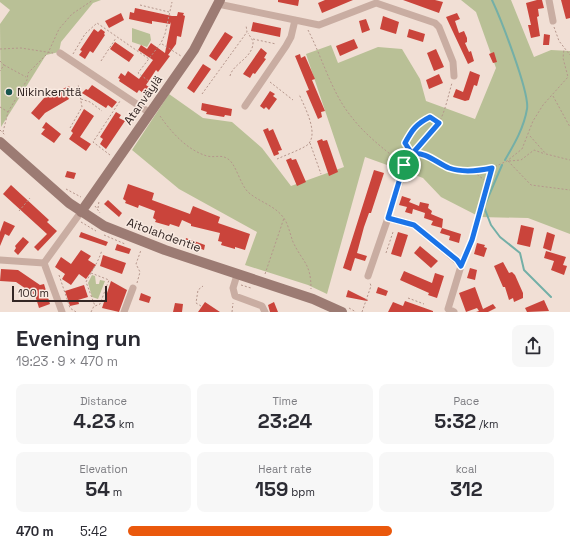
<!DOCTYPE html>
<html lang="en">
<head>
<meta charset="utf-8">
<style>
  :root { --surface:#fff; --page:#f7f7f7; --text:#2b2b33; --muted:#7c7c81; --accent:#ea580c }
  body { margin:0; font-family:"Space Grotesk",sans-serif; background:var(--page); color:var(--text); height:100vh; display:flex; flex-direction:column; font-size:15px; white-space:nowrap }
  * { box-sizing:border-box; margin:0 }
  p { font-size:13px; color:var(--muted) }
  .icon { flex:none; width:22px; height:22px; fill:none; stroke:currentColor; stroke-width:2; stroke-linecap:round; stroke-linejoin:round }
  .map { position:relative; height:312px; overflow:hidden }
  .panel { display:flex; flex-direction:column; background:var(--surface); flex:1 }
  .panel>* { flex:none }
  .scale { position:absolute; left:12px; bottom:10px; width:95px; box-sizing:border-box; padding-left:4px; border:2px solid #332624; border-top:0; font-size:11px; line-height:14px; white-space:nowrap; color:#332624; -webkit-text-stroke:3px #f9eae1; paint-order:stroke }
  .pin { position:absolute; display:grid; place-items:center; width:34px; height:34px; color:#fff; margin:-17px; border:2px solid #fff; border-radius:50%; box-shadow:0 1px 4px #0007 }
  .round { display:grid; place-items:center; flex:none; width:42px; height:42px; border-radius:8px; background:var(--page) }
  .head { display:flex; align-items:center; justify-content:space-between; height:68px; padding:0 16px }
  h1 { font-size:22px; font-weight:700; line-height:30px }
  .stats { display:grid; grid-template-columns:repeat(3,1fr); gap:6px; height:68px; padding:4px 16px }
  .stats div { display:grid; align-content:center; border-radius:8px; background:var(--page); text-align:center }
  .stats b { font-size:20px; font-weight:700 }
  .stats small { font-size:11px; font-weight:400 }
  .stats p { font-size:11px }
  ul { padding:0 16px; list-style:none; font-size:13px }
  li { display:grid; grid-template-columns:64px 48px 1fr; align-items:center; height:30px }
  li i { height:10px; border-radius:5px; background:var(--accent) }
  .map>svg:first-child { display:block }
</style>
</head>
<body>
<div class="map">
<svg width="570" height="312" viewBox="0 0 570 312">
  <rect width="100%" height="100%" fill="#f1dfd5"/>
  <path fill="#b9c096" d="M0,0H101L93,3L61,42L59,52L46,55L1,127L0,24L10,10L0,2Z
    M461,0H511L534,57L551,50L570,51V234L528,218L480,217L441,197L423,178L365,157L327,294L308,285L245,265L257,232L179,189L132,150L169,94L203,118L232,122L262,148L291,186L344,167L306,54L331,45L338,63L378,47L402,49L420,79L426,101L475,119L496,68L476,12Z
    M132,28L150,34L151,40L147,47L132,42Z
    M92,275L95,276L96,284H99L100,280L105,281L98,299L92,297L88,283Z"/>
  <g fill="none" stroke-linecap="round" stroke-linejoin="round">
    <path stroke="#74afa7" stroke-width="2" d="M492,0C500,17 530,93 527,109C524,127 515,143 505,160
      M502,165L484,207L491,225L500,237L520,253L524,270L551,297"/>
  </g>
  <path fill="#ca443b" d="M278,0H299L298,6L278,2Z
    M325,0H353L322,13L318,3Z
    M403,0H435L443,2L439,13Z
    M537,0H542L544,8L538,9L539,16L537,17L540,36L531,38L528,25H531L526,3Z
    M561,0H570V18L566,19Z
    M135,8L172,16H177L178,12L184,13L183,15L185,16L181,37L177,36L176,44L168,55L170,56L158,72L156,70L146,85L152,89L147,96L139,90L137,93L119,81L120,79L118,78L121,73L125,76L128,71L139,79L153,60L138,50L141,45L147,49L151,43L165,53L171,22L170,24L152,21V24L129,19L130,12L134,13Z
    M121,13L124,20L109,28L105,21Z
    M457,13L460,19L455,21L459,33L464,31L467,38V42L465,43L469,52L471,51L474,61L468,64L446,17Z
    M383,16L399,22L396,34L380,29Z
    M366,19L370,30L362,33L359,21Z
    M253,22L281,28L280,37L251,31Z
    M94,29L98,32L101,29L105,32L104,34L105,35L93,53L90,51L85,59L79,55L82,51L80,50Z
    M409,29L425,34L423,42L407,37Z
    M225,32L233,37L216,61L209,56Z
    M544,34L550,35L549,45H543Z
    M354,39L358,48L340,56L336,46Z
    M115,42L134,55L129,62L110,49Z
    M261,48L267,53L264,58L266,59L255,74L253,73L250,78L243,74Z
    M436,49L444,67L434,71L427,53Z
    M494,52L497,62L493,63L489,54Z
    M300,54L301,58L305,56L315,79L312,80L325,111L321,112L322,117L318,119L306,91L309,90L295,56Z
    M203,64L211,69L194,93L187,88Z
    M470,71L480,75L477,86L474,85L469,100L465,101L453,97L456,89L463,92Z
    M439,74L443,83L429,89L426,80Z
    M92,85L117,102L112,108L108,105L106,108L82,93L86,89L88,90Z
    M69,86L72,92L67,95L69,99L45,113L39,120L31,113L44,98Z
    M270,91L275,94L273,96L277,99L269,110L266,107L264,109L260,106Z
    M202,103L232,109L231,116L225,115L224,117L206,114L207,112L201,110Z
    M84,109L94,116L80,137L91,144L86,151L69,139L73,133L71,131Z
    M116,112L121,115L119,118L125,121L106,149L100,144L103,139L100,137Z
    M46,122L61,134L54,143L41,134L45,129L42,128Z
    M268,128L269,131L273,129L282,150L278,151L279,154L274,156L263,130Z
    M322,139L323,141L327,140L338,172L329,176L317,141Z
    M291,158L292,160L296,159L306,182L297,186L286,160Z
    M374,170L384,173L371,213H369L364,227L357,253L367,256L365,261L355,258L351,271L343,268Z
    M67,171L76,173L74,179L65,177Z
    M128,184L154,193L152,200L190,214L193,206L220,217L218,223L250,234L245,250L235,247V249L221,245L222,242L218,241L220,233L191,226V224L182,220L179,227L170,224L169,226L155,222L156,220L153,218L155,211L139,205L138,208L125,203L126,201L123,199Z
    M11,185L49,220L47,222L57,231L38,251L34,247L47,234L3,194Z
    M402,196L411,199L409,202L419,206L420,202L429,204L428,208L432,211L431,214L443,219L442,228L431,225L433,221L424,218L425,213L413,209L412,214L405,212L407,207L399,205Z
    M108,200L122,213L119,217L104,204Z
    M4,221L15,226L9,236L5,234L0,246V232Z
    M521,225L534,228L530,247L517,244Z
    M442,228L461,234L459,243L449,240L450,236L440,233Z
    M81,232L108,242L106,246L79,237Z
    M398,232L408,235L401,257L391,254Z
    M547,232L555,235L551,251L543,248Z
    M23,237L29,242L18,255L14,251L16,248L15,246Z
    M186,238L205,245L204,250L185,243Z
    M477,243L485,245L484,247L487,248L484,257L474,254Z
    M117,244L131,249L129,254L115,250Z
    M420,246L438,261L431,268L414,253Z
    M81,250L91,256L88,260L96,265L86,279L79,274L71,285L62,279L65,274L55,267L61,257L71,264Z
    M546,251L566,257L563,265L567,266L564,275L551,270L554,261L544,258Z
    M103,255L126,263L122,274L100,266Z
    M503,262L509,273L512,272L515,275L523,293V298L514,302L513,298L509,300L505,287H503L494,266Z
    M470,268L477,270L475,280L467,278Z
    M1,269L18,270L40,285L44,284L50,304L39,308L35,295L16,282L0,281Z
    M404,271L432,283L435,273L444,276L437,298L428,295L429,293L400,280Z
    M111,281L127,290L119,312L102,308Z
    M84,285L88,297L78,300L79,304L70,306L65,291Z
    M378,287L388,291L386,296L376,293Z
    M475,287L483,309L493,304L496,308L488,312H476L479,311L477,308L466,312L459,293Z
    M348,290L368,300L367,301L346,297Z
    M141,293L151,297L149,303L139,300Z
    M544,300L549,311L527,312L525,308Z
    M405,301L433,311V312H388L393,302L403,306Z
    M205,302L220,312H198Z
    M274,302L278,312H270L268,305Z
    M175,303L183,304L182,312H173Z"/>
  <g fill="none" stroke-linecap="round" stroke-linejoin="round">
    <path stroke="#b5968c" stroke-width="1" stroke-dasharray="2 2" stroke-linecap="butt" d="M140,5L169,12
      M554,27L559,41L570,55
      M308,30C322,57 331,91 350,115C365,135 385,150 404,165
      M253,39L276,44
      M162,44L181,56
      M0,49L21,48L53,53
      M73,54L85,34L97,23L149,59
      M0,61L4,65L0,71
      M101,61L116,38
      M4,65L26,77
      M230,76C233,63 254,58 253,41L248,33
      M270,82L293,100
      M158,88L138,73L161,43L165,34L172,2
      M202,94L247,32L246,25
      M553,96L570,127
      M81,99L90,102L102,111
      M0,107L8,112L3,132
      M8,112L27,80L28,73L48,53L59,29L72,14L93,0
      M160,116C171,132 187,150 207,156C215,158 221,154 228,159C236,164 240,184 248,192C259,202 274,205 283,217C288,223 290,234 293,242C303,263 311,263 311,289
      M439,123L430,117C416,124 412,130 405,143L412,154H420L449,168L473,172L492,168L507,161L522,149L533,121L543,105L568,77L563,58L564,49
      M70,128L82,107L78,84
      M0,130L5,135
      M530,136L546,154L570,160
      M310,143L321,174
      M110,155L93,142L120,101
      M277,159C286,155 297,151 306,146C321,136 304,106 299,94
      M508,161L531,185L570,190
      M509,161L521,160L534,150L545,154
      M474,172L487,182
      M401,175C408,154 425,142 438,124C445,113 448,96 452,83
      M66,189L81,197
      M95,206L100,213
      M98,208L99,201
      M19,211L30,198
      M81,222L96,231
      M104,235L125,244
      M473,235L492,169
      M386,253L393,232
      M91,273L109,280L100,304L95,306L86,282C92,270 98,263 102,250
      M265,274L284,218
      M59,275L70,308L76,312
      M137,283L140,272L136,264L141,250
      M241,285L251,288
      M408,298L424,304
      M201,306L196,303L198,290L203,286
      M349,308L356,312
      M91,312L94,306
      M232,312L233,303
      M362,312L371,286L370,283"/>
    <path stroke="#c9ada2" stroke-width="3.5" d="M461,265L472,240"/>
    <path stroke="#c9ada2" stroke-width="7" d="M549,0L553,21
      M218,4L319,25L376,3L435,23L439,27L453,62L454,76
      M60,53L150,113
      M245,106L286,46L291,37L295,20
      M388,218L400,181
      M0,260L44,263
      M237,275L233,288L235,296L262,306L265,312
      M368,276L388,218L414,225L457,261L461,266L448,309L454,312
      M62,312L44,263L81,212
      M124,312L133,288"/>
    <path stroke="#9c7b73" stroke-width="10" d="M0,142L69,203L104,226L165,250L313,299L342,312
      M81,212L194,50L220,0"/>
  </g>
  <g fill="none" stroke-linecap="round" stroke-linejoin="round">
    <g stroke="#fff" stroke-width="8">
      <path id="route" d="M404,165L388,218L414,225L457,260L461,266L472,240L492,168C478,171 463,173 449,168C437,163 425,151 412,154L439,123L430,117C416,124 412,130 405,143L412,154L404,165"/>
    </g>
    <use href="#route" stroke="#1a73e8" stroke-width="5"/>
  </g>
  <circle fill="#19554f" stroke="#f9eae1" stroke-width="1.5" cx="9" cy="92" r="4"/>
  <g text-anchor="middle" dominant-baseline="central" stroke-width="3" stroke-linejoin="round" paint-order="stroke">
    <g font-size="12" fill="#332624" stroke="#f9eae1" text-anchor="start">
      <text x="17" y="92">Nikinkenttä</text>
    </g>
    <g font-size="12" fill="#332624" stroke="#f9eae1">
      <text transform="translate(143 100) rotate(-55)">Atanväylä</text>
      <text transform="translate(164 235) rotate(20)">Aitolahdentie</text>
    </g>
  </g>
</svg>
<div class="scale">100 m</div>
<div class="pin" style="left:404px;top:165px;background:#1e9e55"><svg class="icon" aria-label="arrive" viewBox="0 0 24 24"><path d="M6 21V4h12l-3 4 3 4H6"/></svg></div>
</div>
<section class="panel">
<div class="head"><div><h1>Evening run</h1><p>19:23 · 9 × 470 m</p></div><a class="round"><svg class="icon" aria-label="share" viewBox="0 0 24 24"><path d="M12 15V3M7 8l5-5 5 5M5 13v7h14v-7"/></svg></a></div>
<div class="stats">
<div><p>Distance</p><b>4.23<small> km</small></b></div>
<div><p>Time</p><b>23:24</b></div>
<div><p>Pace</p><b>5:32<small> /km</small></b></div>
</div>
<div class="stats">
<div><p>Elevation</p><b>54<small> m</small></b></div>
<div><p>Heart rate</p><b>159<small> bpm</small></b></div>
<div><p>kcal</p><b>312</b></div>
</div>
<ul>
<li><b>470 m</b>5:42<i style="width:62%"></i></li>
</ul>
</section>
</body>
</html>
